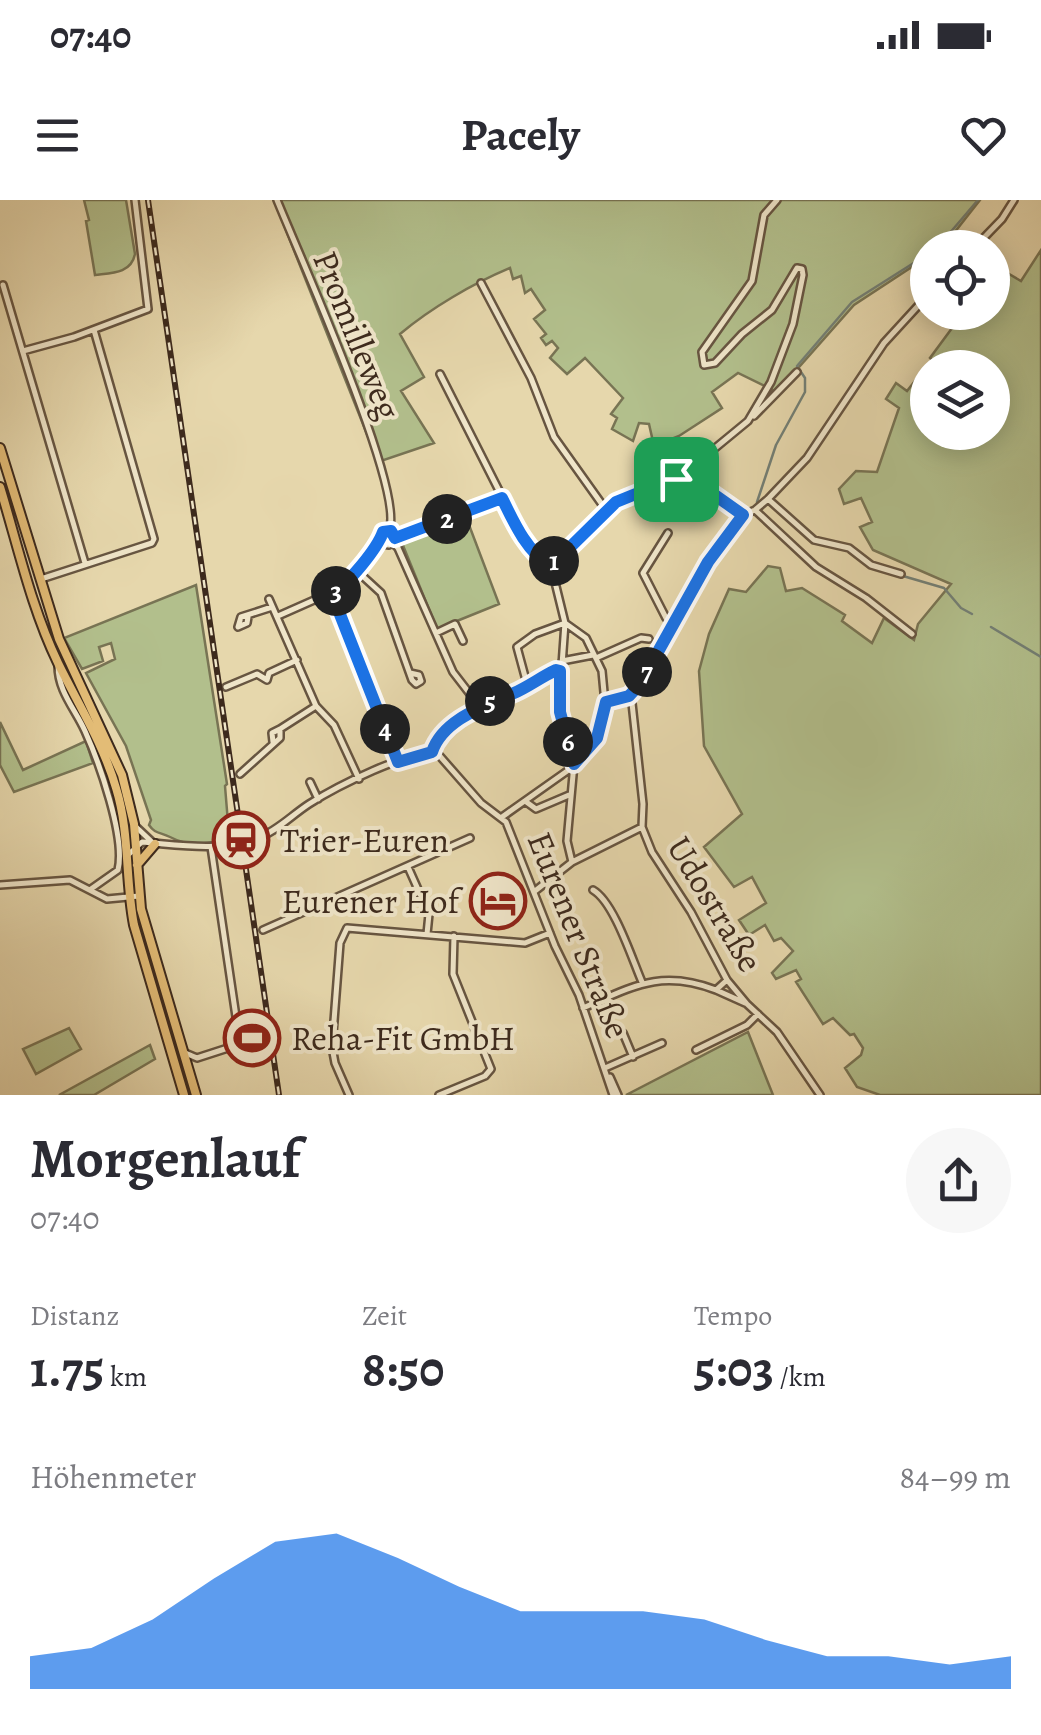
<!DOCTYPE html>
<html lang="de">
<head>
<meta charset="utf-8">
<style>
  :root { --surface:#fff; --page:#f7f7f7; --text:#2b2b33; --muted:#7c7c81; --accent:#1a73e8 }
  body { margin:0; font-family:Alegreya,serif; background:var(--page); color:var(--text); height:100vh; display:flex; flex-direction:column; font-size:38px; white-space:nowrap }
  * { box-sizing:border-box; margin:0 }
  p { font-size:32px; color:var(--muted) }
  .icon { flex:none; width:55px; height:55px; fill:none; stroke:currentColor; stroke-width:2; stroke-linecap:round; stroke-linejoin:round }
  .map { position:relative; height:895px; overflow:hidden }
  .panel { display:flex; flex-direction:column; background:var(--surface); flex:1 }
  .panel>* { flex:none }
  .controls { position:absolute; left:910px; top:30px; display:grid; gap:20px }
  .controls a { display:grid; place-items:center; width:100px; height:100px; border-radius:50%; background:var(--surface); box-shadow:0 5px 25px #0003; font-size:50px }
  .pin { position:absolute; display:grid; place-items:center; width:85px; height:85px; color:#fff; margin:-42px; border-radius:20px; box-shadow:0 5px 15px #0006 }
  .km { position:absolute; width:50px; height:50px; margin:-25px; border-radius:50%; background:#222; color:#fff; font-size:28px; line-height:50px; text-align:center }
  .round { display:grid; place-items:center; flex:none; width:105px; height:105px; border-radius:52px; background:var(--page) }
  .summary { display:flex; align-items:center; justify-content:space-between; height:170px; padding:0 30px }
  h1 { font-size:55px; font-weight:600; line-height:75px }
  .figures { display:grid; grid-template-columns:repeat(3,1fr); gap:15px; height:170px; padding:10px 30px }
  .figures div { display:grid; align-content:center }
  .figures b { font-size:50px; font-weight:600 }
  .figures small { font-size:28px; font-weight:400 }
  .figures p { font-size:28px }
  .chart { height:280px; padding:20px 30px }
  .chart p { display:flex; justify-content:space-between }
  .chart svg { width:100%; height:180px; margin-top:10px; fill:var(--accent); opacity:.7 }
  .status { display:flex; justify-content:space-between; align-items:center; height:70px; padding:0 50px; background:var(--surface); direction:ltr }
  .status svg { height:28px; fill:currentColor }
  header { display:flex; justify-content:space-between; align-items:center; height:130px; padding:0 30px; background:var(--surface); font-size:45px; font-weight:600 }
  .map>svg:first-child { display:block }
</style>
</head>
<body>
<div class="status"><b>07:40</b><svg viewBox="0 0 49 12"><path d="M0 12V9h3v3zM5 12V6h3v6zM10 12V3h3v9zM15 12V0h3v12zM26 1h20v11H26zM47 4h2v5h-2z"/></svg></div>
<header><svg class="icon" aria-label="menu" viewBox="0 0 24 24"><path d="M4 6h16M4 12h16M4 18h16"/></svg>Pacely<svg class="icon" aria-label="heart" viewBox="0 0 24 24"><path d="M12 20l-8-8c-3-5 5-10 8-4 3-6 11-1 8 4z"/></svg></header>
<div class="map">
<svg width="1041" height="895" viewBox="0 0 1041 895">
  <rect width="100%" height="100%" fill="#e6d7ac"/>
  <filter id="stains"><feTurbulence type="fractalNoise" baseFrequency=".002" numOctaves="4"/><feColorMatrix values="0 0 0 0 .2 0 0 0 0 .09 0 0 0 0 .02 0 0 0 .5 -.17"/></filter>
  <radialGradient id="worn" r=".72"><stop offset=".6" stop-color="#630" stop-opacity="0"/><stop offset="1" stop-color="#630" stop-opacity=".3"/></radialGradient>
  <path fill="#b2bf8c" stroke="#787454" stroke-width="2.5" d="M84,0H126L135,54C131,74 111,73 95,75L86,21L89,20Z
    M274,0H980L943,47L928,48L927,57L854,105L777,192L738,173L712,192L722,208L679,236L654,246L649,224L639,223L633,241L612,229L617,218L611,214L623,198L585,158L567,174L550,158L558,148L552,141L546,145L541,138L546,134L534,119L545,110L531,89L525,93L521,76L513,79L510,68C472,84 431,108 400,134L424,177L401,191L434,243L378,262Z
    M1041,50V895H880L857,887L845,868L861,855L863,848L854,834L850,835L833,818L823,824L796,782L801,779L796,770L776,779L772,773L793,751L781,738L774,741L765,725L749,735L739,720L766,703L752,677L734,687L704,647L742,614L704,546L699,471L709,434L729,389L746,392L768,366L780,368L786,391L802,388L845,415L842,421L872,443L884,418L914,440L918,424L951,384L873,350L860,327L872,322L861,298L844,304L839,289L856,271L877,272L899,208L886,199L896,183L907,191L918,177L927,185L928,232H992V168L939,167L930,158L958,120L964,122L968,116L979,122L985,113L992,112L993,100L1009,74L1021,81Z
    M466,317L499,404L437,429L402,343L404,338Z
    M196,385L227,584L225,586L229,635L226,640C204,644 189,647 170,637C160,632 155,634 149,625L151,620L126,546L86,473L115,459L111,443L99,447L103,461L82,469L64,438Z
    M0,522L23,570L86,541L93,563L14,592L0,565Z
    M69,828L81,849L36,874L23,849Z
    M748,832L773,895H626Z
    M150,845L155,859L94,895H59Z"/>
  <g fill="none" stroke-linecap="round" stroke-linejoin="round">
    <path stroke="#737f75" stroke-width="2.5" d="M937,48L978,0
      M757,302L776,245L805,192V178L797,166L852,102L928,54
      M903,376L944,388L961,408L972,414
      M991,427L1041,457"/>
    <g stroke="#675541" stroke-width="10">
      <path id="minor" d="M277,0C298,52 406,292 389,330
        M974,48L1002,19L1014,0
        M481,83L531,178L554,237L606,310
        M3,85L85,363
        M23,151L74,137L148,109L135,0
        M440,174L522,336L540,359L551,366
        M754,216L797,172
        M685,274L743,315
        M768,299L814,340L849,348L871,365L901,374
        M755,310L816,367L866,398L912,434
        M668,333L643,373L666,418L673,422
        M395,338L387,330L380,338L383,344L389,345L395,338L502,298
        M393,343L398,348L453,472L480,507
        M357,371L381,393L412,480L416,484L421,481L419,475L410,473
        M41,379L152,343L154,339L94,130
        M332,394L398,562
        M269,399L316,506L334,525L359,579
        M278,416L348,385L373,346L380,340
        M248,417L247,423L238,427L241,417L272,407
        M436,433L455,424L463,441
        M596,458L641,438L649,439
        M562,461L593,455
        M58,466C58,491 75,509 85,531C99,562 126,638 118,670L91,689
        M226,487L257,474L267,480L269,473L297,460
        M631,494L643,604L642,627L652,652L691,712L727,780L747,804L777,832L820,895
        M605,503L629,496L637,488L724,336L743,315L755,310L768,299L807,258L884,143L928,95
        M273,542L272,533L280,529
        M433,553L445,532L480,507L561,471
        M240,574L280,538V529L316,506
        M310,582L318,599
        M525,601L536,609L569,595
        M502,617L570,569L598,533L605,503L602,471L586,438L565,423L535,434L517,447L527,484
        M135,626L152,642
        M128,655L142,642C181,645 220,652 258,638C277,631 292,615 309,604C334,588 411,548 438,554L481,603L506,622L555,746L579,795L613,895
        M572,662L567,641L574,564L559,507L565,423L551,366L616,303L640,290L680,277L748,221L771,182L793,124L803,75L802,69L797,68L772,110L742,134L715,163L704,165L702,152L752,81L764,15L777,0
        M408,667L429,714L427,734
        M0,685L70,680L107,699L139,696
        M593,690C614,702 632,759 642,782
        M535,691L572,662L642,627
        M263,730L470,638
        M716,790L745,803
        M583,808C634,786 661,769 716,790L727,780
        M623,833L633,857
        M696,850L747,825L758,814
        M183,852L197,858L231,847L239,837L211,647
        M605,868L662,843
        M610,877L618,895
        M349,895L335,863L332,847L340,743L347,728L525,743L550,733
        M439,895L485,876L491,869L453,774L454,736"/>
    </g>
    <g stroke="#3d2a1d" stroke-width="12">
      <path id="major" d="M0,248L59,439L122,575L134,624L141,709L196,895
        M0,287C18,346 31,407 58,463C78,504 103,543 116,588C130,633 125,679 134,725L184,895
        M137,665L155,644"/>
    </g>
    <use href="#minor" stroke="#efe5c9" stroke-width="5"/>
    <use href="#major" stroke="#e3bc76" stroke-width="8"/>
    <g stroke="#3d2a1d" stroke-width="6">
      <path id="rail" d="M148,0L279,895"/>
    </g>
    <use href="#rail" stroke="#efe5c9" stroke-width="2.5" stroke-dasharray="8" stroke-linecap="butt"/>
  </g>
  <g fill="none" stroke-linecap="round" stroke-linejoin="round">
    <g stroke="#fff" stroke-width="20">
      <path id="route" d="M685,274L743,315L708,362L640,484L629,496L606,502L597,538L574,564L560,512V471L556,470C541,477 528,487 514,493C485,506 443,519 432,552L398,562L332,394C348,384 377,349 383,332L391,331L395,338L502,298C514,323 527,352 551,366L616,302Z"/>
    </g>
    <use href="#route" stroke="#1a73e8" stroke-width="12"/>
  </g>
  <defs>
    <g id="station-ring" transform="scale(2.875)"><circle r="9.5" fill="#efe5c9" stroke="#8f2418" stroke-width="1.5"/><path d="M-3-6H3Q5-6 5-4V2Q5 4 3 4L4.5 6H3L1.5 4h-3L-3 6H-4.5L-3 4Q-5 4-5 2V-4Q-5-6-3-6ZM-3.5-4v3h7v-3ZM-3.5 1v1.5H-2V1ZM2 1v1.5H3.5V1Z" fill="#8f2418"/></g>
    <g id="hotel-ring" transform="scale(2.875)"><circle r="9.5" fill="#efe5c9" stroke="#8f2418" stroke-width="1.5"/><path d="M-6-4.5h1.5V1H6V5H4.5V3h-9V5H-6ZM-4 0a1.8 1.8 0 1 1 3.6 0ZM.5 0V-2.5h3Q6-2.5 6 0Z" fill="#8f2418"/></g>
    <g id="stadium-ring" transform="scale(2.875)"><circle r="9.5" fill="#efe5c9" stroke="#8f2418" stroke-width="1.5"/><path d="M0-5a6.5 5 0 1 0 0 10a6.5 5 0 1 0 0-10ZM-3.5-1.8h7v3.6h-7Z" fill="#8f2418"/></g>
  </defs>
  <g fill-rule="evenodd">
    <use href="#station-ring" x="241" y="640"/>
    <use href="#hotel-ring" x="498" y="701"/>
    <use href="#stadium-ring" x="252" y="838"/>
  </g>
  <g text-anchor="middle" dominant-baseline="central" stroke-width="8" stroke-linejoin="round" paint-order="stroke">
    <g font-size="35" fill="#3d2a1d" stroke="#efe5c9">
      <text transform="translate(357 135) rotate(68)">Promilleweg</text>
      <text transform="translate(715 704) rotate(59)">Udostraße</text>
      <text transform="translate(579 735) rotate(68)">Eurener Straße</text>
    </g>
    <g font-size="35" fill="#3d2a1d" stroke="#efe5c9" text-anchor="start">
      <text x="280" y="640">Trier-Euren</text>
      <text x="459" y="701" text-anchor="end">Eurener Hof</text>
      <text x="291" y="838">Reha-Fit GmbH</text>
    </g>
  </g>
  <rect width="100%" height="100%" filter="url(#stains)"/>
  <rect width="100%" height="100%" fill="url(#worn)"/>
</svg>
<div class="controls">
<a><svg class="icon" aria-label="locate" viewBox="0 0 24 24"><circle cx="12" cy="12" r="6"/><path d="M12 2v4M12 18v4M2 12h4M18 12h4"/></svg></a>
<a><svg class="icon" aria-label="layers" viewBox="0 0 24 24"><path d="M12 4l9 5-9 5-9-5zM3 14l9 5 9-5"/></svg></a>
</div>
<div class="pin" style="left:676px;top:279px;background:#1e9e55"><svg class="icon" aria-label="arrive" viewBox="0 0 24 24"><path d="M6 21V4h12l-3 4 3 4H6"/></svg></div>
<b class="km" style="left:554px;top:361px">1</b>
<b class="km" style="left:447px;top:319px">2</b>
<b class="km" style="left:336px;top:391px">3</b>
<b class="km" style="left:385px;top:529px">4</b>
<b class="km" style="left:490px;top:501px">5</b>
<b class="km" style="left:568px;top:542px">6</b>
<b class="km" style="left:647px;top:472px">7</b>
</div>
<section class="panel">
<div class="summary"><div><h1>Morgenlauf</h1><p>07:40</p></div><a class="round"><svg class="icon" aria-label="share" viewBox="0 0 24 24"><path d="M12 15V3M7 8l5-5 5 5M5 13v7h14v-7"/></svg></a></div>
<div class="figures">
<div><p>Distanz</p><b>1.75<small> km</small></b></div>
<div><p>Zeit</p><b>8:50</b></div>
<div><p>Tempo</p><b>5:03<small> /km</small></b></div>
</div>
<div class="chart"><p><span>Höhenmeter</span>84–99 m</p>
<svg viewBox="0 0 160 44" preserveAspectRatio="none"><path d="M0 44V36L10 34L20 27L30 17L40 8L50 6L60 12L70 19L80 25L90 25L100 25L110 27L120 32L130 36L140 36L150 38L160 36V44z"/></svg>
</div>
</section>
</body>
</html>
